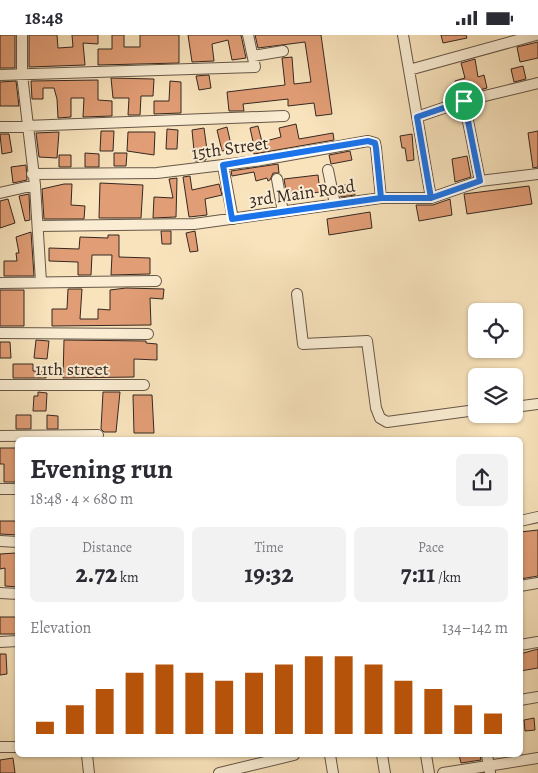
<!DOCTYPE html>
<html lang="en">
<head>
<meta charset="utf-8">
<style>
  :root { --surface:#fff; --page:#f2f2f3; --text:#2b2b33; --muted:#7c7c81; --accent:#b45309 }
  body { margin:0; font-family:Alegreya,serif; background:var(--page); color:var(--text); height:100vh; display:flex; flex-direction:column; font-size:19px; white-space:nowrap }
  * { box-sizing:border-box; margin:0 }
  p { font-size:16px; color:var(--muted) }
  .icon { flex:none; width:28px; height:28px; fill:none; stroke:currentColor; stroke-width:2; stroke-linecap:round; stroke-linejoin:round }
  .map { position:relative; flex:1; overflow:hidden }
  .drawer { position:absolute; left:15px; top:402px; width:508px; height:320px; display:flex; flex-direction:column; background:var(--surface); border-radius:8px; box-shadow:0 1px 4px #0004 }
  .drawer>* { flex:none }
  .tools { position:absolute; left:468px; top:268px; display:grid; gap:10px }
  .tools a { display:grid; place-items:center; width:55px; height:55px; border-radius:8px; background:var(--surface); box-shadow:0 1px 4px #0004; font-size:25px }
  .pin { position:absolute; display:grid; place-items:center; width:42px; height:42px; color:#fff; margin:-21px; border:2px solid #fff; border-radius:50%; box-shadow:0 1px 5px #0007 }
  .round { display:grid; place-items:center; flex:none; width:52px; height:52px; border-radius:8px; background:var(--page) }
  .summary { display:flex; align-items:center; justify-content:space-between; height:85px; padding:0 15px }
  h1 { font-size:28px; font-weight:700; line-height:38px }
  .stats { display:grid; grid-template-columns:repeat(3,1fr); gap:8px; height:85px; padding:5px 15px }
  .stats div { display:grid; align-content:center; border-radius:8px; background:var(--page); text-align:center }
  .stats b { font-size:25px; font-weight:700 }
  .stats small { font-size:14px; font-weight:400 }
  .stats p { font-size:14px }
  .chart { height:140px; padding:10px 15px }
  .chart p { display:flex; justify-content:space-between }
  .chart svg { width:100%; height:90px; margin-top:5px; stroke:var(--accent); stroke-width:6 }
  .status { display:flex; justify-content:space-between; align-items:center; height:35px; padding:0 25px; background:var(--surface); direction:ltr }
  .status svg { height:14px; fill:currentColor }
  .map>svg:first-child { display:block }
</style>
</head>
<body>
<div class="status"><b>18:48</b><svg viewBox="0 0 49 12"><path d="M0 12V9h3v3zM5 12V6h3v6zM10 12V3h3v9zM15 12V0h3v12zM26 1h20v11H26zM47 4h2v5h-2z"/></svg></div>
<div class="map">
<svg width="538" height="738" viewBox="0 0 538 738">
  <rect width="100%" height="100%" fill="#f8e3bc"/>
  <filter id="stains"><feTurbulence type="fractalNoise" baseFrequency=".004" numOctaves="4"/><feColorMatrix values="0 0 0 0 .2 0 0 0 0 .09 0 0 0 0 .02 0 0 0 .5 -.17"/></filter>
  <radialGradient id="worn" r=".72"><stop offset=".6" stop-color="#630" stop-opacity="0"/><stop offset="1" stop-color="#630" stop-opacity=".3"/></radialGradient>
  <path fill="#e19d75" stroke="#352821" d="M0,0H15V33H0Z
    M29,0H57L58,13L73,12L72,0H98V9L83,8L85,30L29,32Z
    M112,0H124V12H140V0H179V28L98,30V14H112Z
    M188,0H241L246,23L232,25L228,5L212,9L214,26L192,27Z
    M255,0H321L332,79L316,81L314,68L288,71V64L243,69L244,76H229L227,57L285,50L282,23L292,22L294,49L311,47L305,7L258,13Z
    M441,0H466L467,3L443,8Z
    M538,7V23L520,27L517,12Z
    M475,24L478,42L484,40L487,53L458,61L455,46L465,43L461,28Z
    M523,31L526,44L514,47L511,34Z
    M209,40L211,53L199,55L196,41Z
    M111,43L154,44L153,61H141L140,80H128L129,63H113Z
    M98,45V65L112,66V81L83,82L84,63H71V82L58,83L57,64L54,53H43V64H32L31,46Z
    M16,46L19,71H0V47Z
    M170,46L181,47V78L154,79V66H169Z
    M296,89L299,104L333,98L334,105L254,119L252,112L254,111L250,93L258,91L262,107L281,102L279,93Z
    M227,92L232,114L222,116L217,95Z
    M204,93L207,115L204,116L206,125L195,126L192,95Z
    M167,94L178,95L177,114H166Z
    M101,96H114L113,116H100Z
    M538,96V132L533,133L528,98Z
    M59,97L57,123L39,122L36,98Z
    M128,97H155L154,120L127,116Z
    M0,99H9L12,117L2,119Z
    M412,99L414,125L407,126L405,113H402L400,101Z
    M350,116L352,125L331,129L329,120Z
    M85,118L99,119V132H85Z
    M114,118H127L126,131H114Z
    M59,120H71V132H59Z
    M467,121L471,142L455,147L452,124Z
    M278,129L279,138H273L270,145L268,146L267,143L256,146L254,137L232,141L231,136Z
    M26,130L27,145L13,148L11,132Z
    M318,140L320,157L287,161L284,144Z
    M190,141L192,155L219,149L222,160L205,164L207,180L189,182L183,142Z
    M177,143L176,182L153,183L154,162L173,163L169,144Z
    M100,148L143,150L141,183H99Z
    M64,149H72L71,170L85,171L84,184H44L42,154Z
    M353,149L355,160L341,162L338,151Z
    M529,151L532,169L467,179L464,159Z
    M29,159L30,185L25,186L19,161Z
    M8,164L15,188L0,193V166Z
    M450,164L452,180L419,186L416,170H433Z
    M370,177L372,193L329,200L327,184Z
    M161,196H171V209H162Z
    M195,196L198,216L190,217L186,198Z
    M31,197L34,241H4V226H17L16,218H19L16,202Z
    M108,200H119V222L150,223V239L111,240L112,220H92L91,240H78V227L49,226V213L79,214L80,202L108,203Z
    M126,253L164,254L163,264L150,263L151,290L52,291V274H67L68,254H82L80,284H98V274L110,275V255Z
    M0,255H24V291H0Z
    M36,305L49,306L47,324L34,323Z
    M64,305L146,306V308L157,309V325L134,324V342L63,343Z
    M0,307H10L11,323H0Z
    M13,329H33V336L46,337V343H13Z
    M38,357L47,358L46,376H33L34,361H38Z
    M103,357H120L116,397H104L101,394Z
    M133,360H152L154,398H134Z
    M16,380H31V394H16Z
    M47,380L58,381V394H47Z
    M0,413H18L17,447H4V429H0Z
    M0,486H18V500L0,499Z
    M538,495V541L520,544V497Z
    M16,518L18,552L5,551V533L0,534V519Z
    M0,582H18V599H0Z
    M538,614V633L520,636V619Z
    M0,619H6L7,639L0,640Z
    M534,683L535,695L525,696L524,685Z
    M459,720H480L481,725L461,728Z
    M13,723L15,738H0V725Z"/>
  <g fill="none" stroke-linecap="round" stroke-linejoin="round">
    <g stroke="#665748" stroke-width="12">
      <path id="minor" d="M22,0V40L35,150L41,247
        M403,0L431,163
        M253,21L283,16
        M409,35L536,0
        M0,40L255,32L248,0
        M464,66L480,146
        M417,82L464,66L538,48
        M0,92L284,81
        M223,131L233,184
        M328,135L335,169
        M32,139L157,138L256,126L368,106L375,108L376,113L381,163
        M277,144L283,177
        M0,158L35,150
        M38,191L194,189L381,163H431L480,146L538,139
        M0,248L156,246
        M297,259L303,309L367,306L376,373L380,383L387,387L476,375
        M0,298L148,299
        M0,350H144
        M514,372L538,369
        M0,401L98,400
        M0,454H18
        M520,486L538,482
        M0,506L18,507
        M520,551L538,548
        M0,558L18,559
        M0,607L18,606
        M520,610L538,607
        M520,665L538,662
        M0,712H18
        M87,720L89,738
        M330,720L333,738
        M382,720L385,738
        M426,720L429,738
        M487,720L490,737
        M219,738L294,720
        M443,738L538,723"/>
    </g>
    <use href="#minor" stroke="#faedd3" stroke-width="10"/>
  </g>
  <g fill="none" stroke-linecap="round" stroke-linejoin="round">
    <g stroke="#fff" stroke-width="10">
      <path id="route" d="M464,66L417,82L431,163H381L232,184L223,130L368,106L375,108L376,113L381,163H431L480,146L464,66"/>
    </g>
    <use href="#route" stroke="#1a73e8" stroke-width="6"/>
  </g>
  <g text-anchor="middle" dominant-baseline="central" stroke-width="4" stroke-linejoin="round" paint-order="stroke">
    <g font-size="18" fill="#352821" stroke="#faedd3">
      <text transform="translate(230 113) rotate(-8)">15th Street</text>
      <text transform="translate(302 158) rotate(-8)">3rd Main Road</text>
      <text x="72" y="334">11th street</text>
    </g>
  </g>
  <rect width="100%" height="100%" filter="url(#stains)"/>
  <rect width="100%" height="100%" fill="url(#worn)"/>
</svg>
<div class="tools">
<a><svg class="icon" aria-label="locate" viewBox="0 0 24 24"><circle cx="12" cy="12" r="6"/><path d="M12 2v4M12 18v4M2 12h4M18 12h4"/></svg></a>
<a><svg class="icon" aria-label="layers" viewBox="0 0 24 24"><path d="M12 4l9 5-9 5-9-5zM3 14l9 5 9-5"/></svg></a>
</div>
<div class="pin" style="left:464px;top:66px;background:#1e9e55"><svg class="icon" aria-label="arrive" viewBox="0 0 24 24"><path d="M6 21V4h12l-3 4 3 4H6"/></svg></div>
<section class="drawer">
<div class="summary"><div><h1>Evening run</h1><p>18:48 · 4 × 680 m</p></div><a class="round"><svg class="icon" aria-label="share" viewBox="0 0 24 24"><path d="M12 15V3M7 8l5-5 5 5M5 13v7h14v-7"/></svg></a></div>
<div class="stats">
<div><p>Distance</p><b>2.72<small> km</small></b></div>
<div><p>Time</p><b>19:32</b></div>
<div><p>Pace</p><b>7:11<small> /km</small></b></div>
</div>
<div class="chart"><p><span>Elevation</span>134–142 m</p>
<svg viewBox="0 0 160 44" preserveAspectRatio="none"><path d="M5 44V38M15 44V30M25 44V22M35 44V14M45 44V10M55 44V14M65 44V18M75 44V14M85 44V10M95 44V6M105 44V6M115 44V10M125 44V18M135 44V22M145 44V30M155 44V34"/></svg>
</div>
</section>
</div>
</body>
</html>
